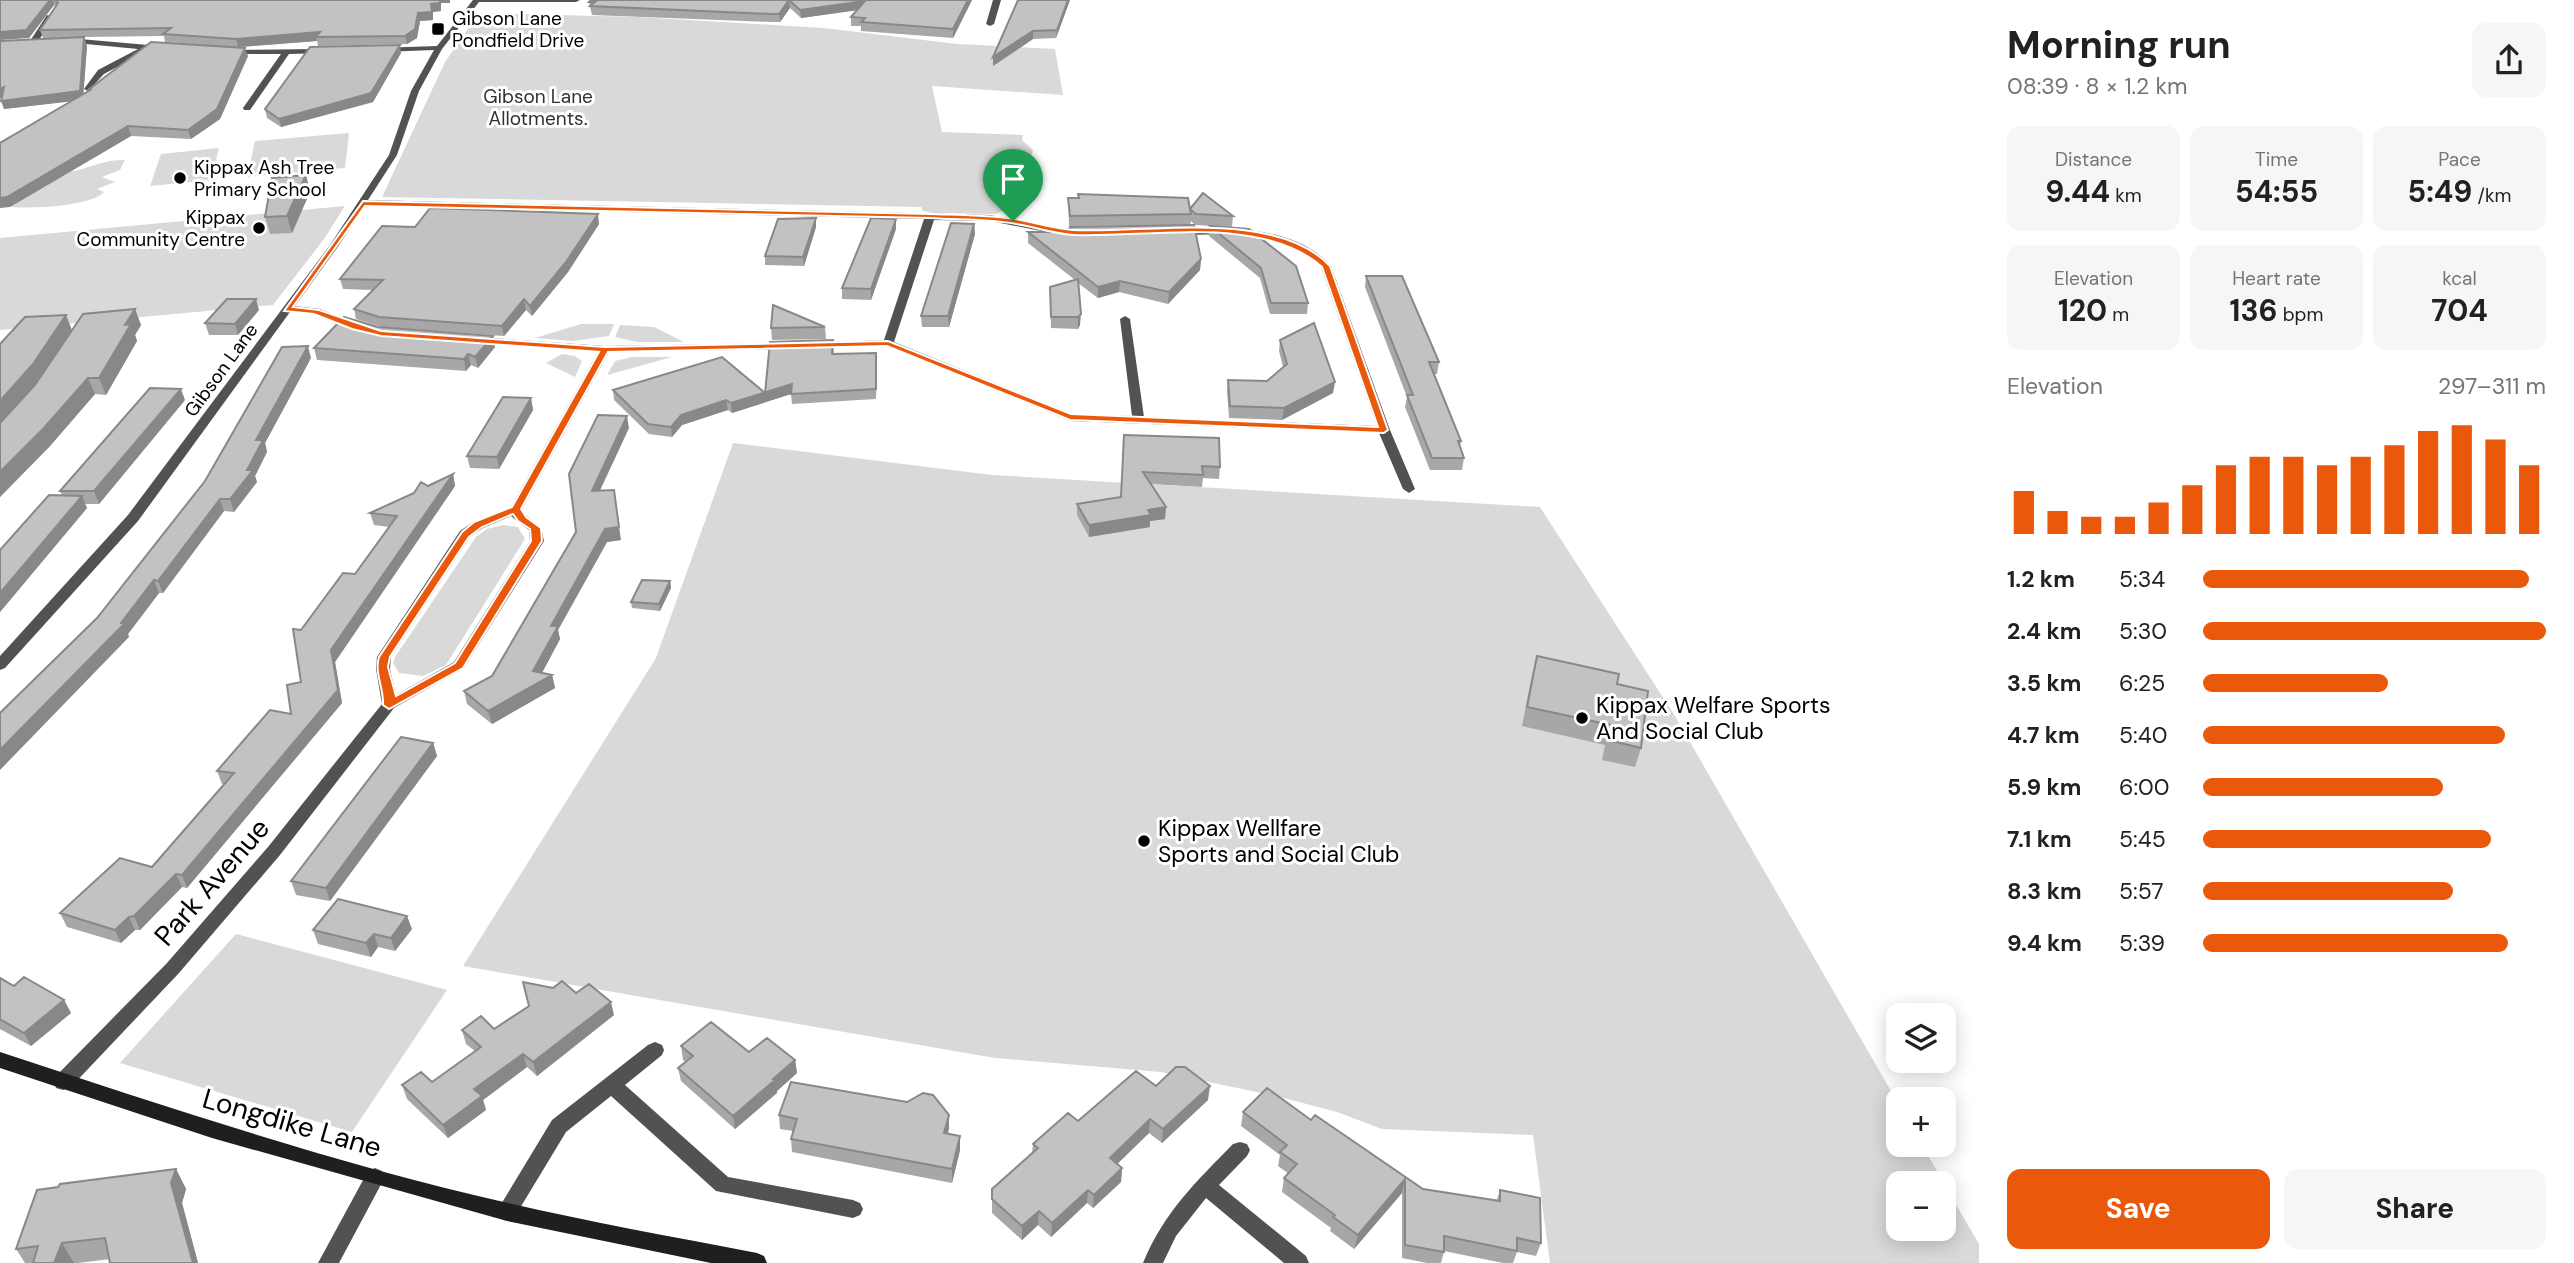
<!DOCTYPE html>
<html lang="en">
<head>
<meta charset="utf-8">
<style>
  :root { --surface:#fff; --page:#f6f6f6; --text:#202124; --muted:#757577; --accent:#ea580c }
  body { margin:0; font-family:"DM Sans",sans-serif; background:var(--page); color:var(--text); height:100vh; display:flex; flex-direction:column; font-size:26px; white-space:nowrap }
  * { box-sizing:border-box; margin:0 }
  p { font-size:23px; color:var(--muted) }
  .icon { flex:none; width:38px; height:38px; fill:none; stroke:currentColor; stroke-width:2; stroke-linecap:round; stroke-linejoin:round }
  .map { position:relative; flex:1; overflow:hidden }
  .side { display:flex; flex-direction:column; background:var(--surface); width:595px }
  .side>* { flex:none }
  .controls { position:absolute; left:1886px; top:1003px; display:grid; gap:14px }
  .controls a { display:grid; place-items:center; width:70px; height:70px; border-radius:14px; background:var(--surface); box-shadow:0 4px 18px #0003; font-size:35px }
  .pin { position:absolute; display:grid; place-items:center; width:60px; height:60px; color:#fff; margin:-72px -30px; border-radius:50% 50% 50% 0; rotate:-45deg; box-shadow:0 0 7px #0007 }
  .pin .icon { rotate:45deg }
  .round { display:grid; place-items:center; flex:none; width:74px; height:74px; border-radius:14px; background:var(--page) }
  .head { display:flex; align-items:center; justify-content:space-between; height:119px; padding:0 28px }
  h1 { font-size:38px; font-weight:700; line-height:52px }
  .metrics { display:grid; grid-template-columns:repeat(3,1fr); gap:10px; height:119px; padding:7px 28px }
  .metrics div { display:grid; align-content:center; border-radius:14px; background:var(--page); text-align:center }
  .metrics b { font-size:30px; font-weight:700 }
  .metrics small { font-size:19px; font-weight:400 }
  .metrics p { font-size:19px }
  .chart { height:196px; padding:14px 28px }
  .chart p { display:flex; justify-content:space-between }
  .chart svg { width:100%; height:126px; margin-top:7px; stroke:var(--accent); stroke-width:6 }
  .primary-button { display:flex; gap:14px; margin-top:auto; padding:14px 28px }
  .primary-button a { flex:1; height:80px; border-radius:14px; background:var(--accent); color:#fff; font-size:28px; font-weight:700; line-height:80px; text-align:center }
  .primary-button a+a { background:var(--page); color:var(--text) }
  ul { padding:0 28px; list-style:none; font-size:23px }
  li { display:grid; grid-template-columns:112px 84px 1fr; align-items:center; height:52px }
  li i { height:18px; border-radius:9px; background:var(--accent) }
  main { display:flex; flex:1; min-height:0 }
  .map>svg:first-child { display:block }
</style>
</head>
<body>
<main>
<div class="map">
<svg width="1979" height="1263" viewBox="0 0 1979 1263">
  <rect width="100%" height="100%" fill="#fff"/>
  <path fill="#d9d9d9" d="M479,13L637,17L824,28L957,44L1055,49L1063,95L932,86L942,132L1023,135L1022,140L1033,150L1016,205L996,214L933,213L923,211L921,207L382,197L445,62Z
    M349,133L345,168L247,177L255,141Z
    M219,148L211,180L150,186L161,154Z
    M125,160L120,170L102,177L115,182L97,189L104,192C92,206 31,209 11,207L51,181L58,171C85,174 97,159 125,160Z
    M345,206L324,239L273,305L0,330V238Z
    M581,324H614L609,336L573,341L535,338Z
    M620,325L654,327L684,342H637L615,337Z
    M562,354L575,356L582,361L575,377L546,363Z
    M632,357H672L607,375L615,361Z
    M733,443L992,475L1540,507L1675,716L1899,1105V1144L1922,1145L1944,1183H1899V1228H1944V1184L1979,1244V1263H1550L1533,1135L1382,1129L1337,1112L1280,1097L1161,1072L995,1058L463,966L656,658Z
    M503,525L518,527L525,539L446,665L423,676L399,673L393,663L395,657L476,537L487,529Z
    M236,934L447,990L352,1132L120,1063Z"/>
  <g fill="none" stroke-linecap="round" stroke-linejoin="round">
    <path fill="#525252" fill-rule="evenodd" d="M473,0H580L576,2H479L442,49L419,91L397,155L368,200L990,215L1056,228L1088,229L1091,230V234H1056L990,221L934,220L894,342L1072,414L1132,416L1120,319L1125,316L1130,319L1144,417L1377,426L1321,267C1281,231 1230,234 1178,235L1173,232L1178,229C1230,229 1293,224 1331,266L1390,430L1415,489L1409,493L1403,489L1379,433L1070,421L887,346L812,348L811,346L816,343L884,340L924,219L365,206L337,248L295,306L320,309L360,325V329H352L314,314L290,312L138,521L5,668L0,670V656L128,515L330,245L389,155L411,91L434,50L382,52L378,50L379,48L437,46Z
      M993,0H1001L994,24L990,26L986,24Z
      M47,15L54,17L37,43H31L30,41Z
      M68,38L148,45L166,49L162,51L148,50L104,74L88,91L84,89L98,70L138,49L65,42V38Z
      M323,49H326V53L289,54L250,110H244L243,108L281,54H228L224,52L225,50Z
      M477,337L605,346L789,343L794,346L789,349L609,352L522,509L523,513L541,528L544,541L464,668L394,708L280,855L179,973L70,1088L63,1090L56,1088L54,1082L56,1076L167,963L268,847L382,704L376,669L377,657L460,531L473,522L511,507L598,352L473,342V338ZM511,516L529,530L530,541L454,662L396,695L390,669L391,657L470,537L483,528Z
      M655,1042L662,1045L664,1050L662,1055L625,1085L728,1177L853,1200L860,1203L863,1209L860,1215L853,1218L716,1191L611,1096L566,1132L514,1218L507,1221L500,1218L497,1212L500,1206L552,1120L648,1045Z
      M1240,1142L1247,1144L1250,1150L1247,1156L1219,1185L1306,1256L1309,1263H1284L1206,1198L1176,1236L1163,1263H1143C1164,1212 1195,1183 1233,1144Z
      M375,1168L382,1171L385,1177L339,1263H318L368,1171Z"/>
    <path fill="#1f1f1f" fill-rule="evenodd" d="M0,1052C168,1107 336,1164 508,1203C590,1222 674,1237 757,1253L764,1256L767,1263H711L507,1221L212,1138L0,1068Z"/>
  </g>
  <path fill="#a7a7a7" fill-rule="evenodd" d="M0,0H450V3H441V11L433,12V20L420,21L417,38L407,44L318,46L317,41L240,47L248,56L220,119L191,139L131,136L10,207L72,101L4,109L2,98H0V41L80,38H43L40,30L56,7L54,5L29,38ZM164,36L165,42L220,46L83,95L87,46L84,37Z
    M972,0L953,38L861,31V26H851V17L857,10L801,18L790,8L780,22H772L592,15L589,2Z
    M1070,0L1056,38L1033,39L993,66V57Z
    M401,53L373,102L281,127L267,118L265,109Z
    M306,175L310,192L292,233L270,234L265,217Z
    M1068,198L1190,209L1233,216L1232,227L1195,225L1191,221L1190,225L1069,226Z
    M599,224L568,272L532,316L526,310L504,336L382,327L356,319L354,309L373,290L343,289L340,279L415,227Z
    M974,224L975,234L949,327H922L921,316Z
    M1210,226L1308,303L1307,314H1270L1260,278L1209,236Z
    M816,227L804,266L765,265V256Z
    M896,229L871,300L842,299V288Z
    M1028,232L1201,259L1200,270L1168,304L1119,292L1098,298L1078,283L1080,325L1078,329L1051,328L1050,287L1075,280L1028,243Z
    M1366,276L1439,362L1437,374H1433L1461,441L1460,447L1464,458L1462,470H1430L1405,407L1407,397L1365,287Z
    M135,309L141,325L135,335L137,341L106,395L95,394L50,446L0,497V345L66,315L72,330Z
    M259,310L238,335H209L205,323Z
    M378,327L493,336L495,347L478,368L471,365L466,371L317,360L314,348Z
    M825,327L826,339L772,340L771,328Z
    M833,340L834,354L877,362L876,399L792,404L791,394L732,413L728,410L682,425L672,437L649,434L614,400L613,390L765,393Z
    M1280,340L1333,393L1282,420L1229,418L1227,391L1228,380L1267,381L1283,367L1279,351Z
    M311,358L265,443L267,452L255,476L257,482L234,512L224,511L163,593H159L128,634L129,637L97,618Z
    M531,398L533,410L499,469L470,468L467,456Z
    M185,400L99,504H85L87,508L0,612V550L62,495L60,491Z
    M629,428L600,490L621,540L607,542L558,630L560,639L542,673L552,675L555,688L492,724L467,704L464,691L492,676L576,532Z
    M1124,435L1220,467L1219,479L1203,478L1202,487L1150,484L1166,507L1165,519L1150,521V527L1089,537L1077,515V504L1121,497Z
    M453,474L455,486L335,662L342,703L187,888L182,887L140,930H135L121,943L67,927L60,913L152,867L225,784H222L217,771L291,714L301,682V630L355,574L389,527L374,525L370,513Z
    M670,581L671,588L660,611L632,608L631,602Z
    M1537,656L1617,684L1641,748L1635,767L1602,760L1605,745L1522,726L1532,675Z
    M433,743L437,756L330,901L296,895L291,881Z
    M412,929L395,951L378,947L371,957L318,944L313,930Z
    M0,978L14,986L64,1000L71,1013L31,1046L0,1029Z
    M576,993L614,1015L537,1076L527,1067L483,1100L486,1110L448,1138L407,1099L402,1085L432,1082L475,1051L466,1044L462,1030L494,1029Z
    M681,1046L749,1052L795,1060L797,1073L777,1091V1093L735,1129L681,1081L678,1068L686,1062L683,1060Z
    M1156,1086L1208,1100L1162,1143L1149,1133L1117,1164L1122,1168L1121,1182L1093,1208L1087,1203L1051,1237L1038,1225L1022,1240L992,1213V1189L1032,1153L1033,1144L1078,1121Z
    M1243,1112L1311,1120L1423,1189L1497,1200L1500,1190L1541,1243L1536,1256L1517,1252L1513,1263H1503L1444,1251L1441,1263H1427L1402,1258V1193L1354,1249L1330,1231L1331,1228L1282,1192L1284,1178L1289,1174L1278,1166L1280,1155L1241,1126Z
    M779,1115H949V1128L948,1134L960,1150L952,1183L792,1152L791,1139L793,1131L780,1129Z
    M176,1169L186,1189L182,1203L198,1263H110V1259L78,1263H25L16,1249L58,1187Z"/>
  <path fill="#888" d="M50,0H53L54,5L29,38L0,40V32Z
    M440,0H450V3H441V11L433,12V20L420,21L417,38L407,44L405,36L418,13Z
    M789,0L790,8L780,22L779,14Z
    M968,0H972L953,38V29Z
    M1068,0H1070L1056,38L1057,30Z
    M865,1L866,9L801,18L800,10Z
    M1033,31V39L993,66V57Z
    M320,32L316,37L317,41L238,47L236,39Z
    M84,37L87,46L83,100L4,109L1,101Z
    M400,45L401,53L373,102L281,127L279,119Z
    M245,48L248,56L220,119L191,139L188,130Z
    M4,87L7,96L0,98V89Z
    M128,126L131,136L10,207L0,208V198Z
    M306,175L310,192L292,233L287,216Z
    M598,214L599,224L568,272L532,316L530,306Z
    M816,218V227L804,266L803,257Z
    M896,219V229L871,300V289Z
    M974,224L975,234L949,327L948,316Z
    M1201,259L1200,270L1168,304L1169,292Z
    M1120,281L1119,292L1098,298V287Z
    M256,299L259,310L238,335L235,324Z
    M524,299L526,310L504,336L502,326Z
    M135,309L141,325L135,335L137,341L106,395L99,378L125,325Z
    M1081,314L1080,325L1078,329V317Z
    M66,315L72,331L40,380L0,426V401Z
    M493,336L495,347L478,368L475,357Z
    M308,346L311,358L265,443L267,452L255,476L257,482L234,512L230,499L247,470L256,440Z
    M468,354L471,365L466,371L464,359Z
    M88,378L95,394L50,446L0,497V472Z
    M1335,382L1333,393L1282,420L1284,408Z
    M792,384L791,394L732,413L731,403Z
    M181,389L185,400L99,504L94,491Z
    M531,398L533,410L499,469L497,457Z
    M726,400L728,410L682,425L672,437L671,427L681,415Z
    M627,416L629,428L594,503L592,491Z
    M453,474L455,486L335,662L342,703L187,888L182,875L338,690L331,650Z
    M614,490L621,540L607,542L558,630L560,639L536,684L533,671L551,626Z
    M82,496L87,508L0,612V593Z
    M220,499L224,511L163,593L158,581Z
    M1166,507L1165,519L1150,521V527L1089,537V525L1148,510Z
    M154,580L159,593L128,634L129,637L0,770V750L121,623Z
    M670,581L671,588L660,611L659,604Z
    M552,675L555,688L492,724L488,711Z
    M433,743L437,756L330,901L326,888Z
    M176,874L182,887L140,930L134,916Z
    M407,916L412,929L395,951L391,938Z
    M129,917L135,930L121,943L115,930Z
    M374,934L378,947L371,957L366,943Z
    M64,1000L71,1013L31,1046L24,1033Z
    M611,1002L614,1015L537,1076L533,1062Z
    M523,1054L527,1067L483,1100L486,1110L448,1138L443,1125L474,1089Z
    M795,1060L797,1073L777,1091V1093L735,1129L733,1116Z
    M1210,1086L1208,1100L1162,1143L1163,1129Z
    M949,1115V1128L944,1147V1133Z
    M1150,1119L1149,1133L1109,1172L1110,1158Z
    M960,1136V1150L952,1183V1169Z
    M1122,1168L1121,1182L1093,1208L1094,1195Z
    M176,1169L186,1189L182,1203L198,1263H193L171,1183Z
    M1405,1179L1402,1193L1354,1249L1358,1235Z
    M1088,1190L1087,1203L1051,1237L1052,1223Z
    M1039,1211L1038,1225L1022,1240V1226Z
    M62,1243L74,1263H54Z"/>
  <path fill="#c2c2c2" stroke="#888" stroke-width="2" d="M0,0H50L26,30L0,32Z
    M55,0H440V3L431,4L432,12L418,13L415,29L405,36L316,37L320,32L236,39L163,34L171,28L40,30L58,3Z
    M591,0H968L953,29L861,22L865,18L851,17L865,1L800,10L789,0L779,14H772L590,6L595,2H589Z
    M1018,0H1068L1057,30L1033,31L993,57Z
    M84,37L80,91L1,101L4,87L0,89V41Z
    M151,42L245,48L217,109L188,130L128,126L7,197L0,198V143L92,89L88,90Z
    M400,45L371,93L279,119L265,109L310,47Z
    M306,175L287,216L265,217L272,178Z
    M1203,193L1233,216L1196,214L1190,209L1191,214L1070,216L1068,198H1079L1078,194L1188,198L1190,209Z
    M430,208L598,214L566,262L530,306L524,299L502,326L379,317L354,309L383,280L340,279L382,226L415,227Z
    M816,218L803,257L765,256L778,219Z
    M871,218L896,219L871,289L842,288Z
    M951,223L974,224L948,316H921Z
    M1194,225L1201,259L1169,292L1120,281L1098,287L1028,232H1071L1070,227Z
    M1210,226L1249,229L1296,266L1308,303H1271L1261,268Z
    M1366,276H1402L1439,362H1429L1461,441H1458L1464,458H1432L1407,395H1413Z
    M1078,279L1081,314L1078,317H1051L1050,287Z
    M227,299H256L235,324L205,323Z
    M773,305L825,327L771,328Z
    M135,309L125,325L131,324L99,378H88L43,429L0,472V423L35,385L83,314Z
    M66,315L33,364L0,401V344L25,317Z
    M344,317L378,327L493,336L475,357L468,354L464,359L314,348Z
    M1314,323L1335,382L1284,408L1230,406L1228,380L1267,381L1287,364L1280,340Z
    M833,340L832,354L876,353V389L791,394L792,384L731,403L726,400L681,415L671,427L648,424L613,390L722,357L765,393L770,342Z
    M308,346L256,440H263L247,470H253L230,499H220L158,581L154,580L121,623L124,624L0,750V713L97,618L205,481L282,347Z
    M150,388L181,389L94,491H60Z
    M503,397L531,398L497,457L467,456Z
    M598,415L627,416L592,491L614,490L619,527L605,529L551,626H558L533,671L552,675L488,711L464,691L492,676L576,532L569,474Z
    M1124,435L1219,438L1220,467L1202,466L1203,475L1143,472L1166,507L1148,510L1151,515L1089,525L1077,504L1121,497Z
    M453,474L331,650L338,690L182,875L176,874L134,916L129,917L115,930L60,913L120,858L152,867L234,773L217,771L270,710L291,714L287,685L301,682L293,629L301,630L343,573L355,574L397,516L370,513L414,493L421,482L428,486Z
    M49,495L82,496L0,593V550Z
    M642,580L670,581L659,604L631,602Z
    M1537,656L1619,674L1617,684L1648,691L1641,748L1608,740L1611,725L1527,707Z
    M401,737L433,743L326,888L291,881Z
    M338,899L407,916L391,938L374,934L366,943L313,930Z
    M24,977L64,1000L24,1033L0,1019V978L14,986Z
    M562,981L576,993L589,984L611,1002L533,1062L523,1054L474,1089L482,1096L443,1125L402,1085L421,1072L432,1082L481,1047L462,1030L481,1016L494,1029L529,1006L523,982L553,988Z
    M711,1022L749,1052L767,1038L795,1060L773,1079L775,1080L733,1116L678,1068L693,1056L681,1046Z
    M1176,1067H1185L1210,1086L1163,1129L1150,1119L1110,1158L1122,1168L1094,1195L1088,1190L1052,1223L1039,1211L1022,1226L992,1199V1189L1038,1148L1033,1144L1068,1113L1078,1121L1136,1071L1156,1086Z
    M791,1082L907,1102L923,1093L933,1095L949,1115L944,1133L960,1136L952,1169L791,1139L797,1119L779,1115Z
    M1267,1088L1311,1120L1315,1115L1423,1189L1500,1201V1190L1540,1198L1541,1243L1517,1238V1251L1444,1236V1252L1405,1245V1179L1358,1235L1333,1217L1335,1215L1284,1178L1297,1164L1280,1152L1287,1145L1243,1112Z
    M176,1169L171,1183L193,1263H110L105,1238L62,1243L54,1263H33L38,1246L16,1249L37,1190L58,1187L60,1184Z"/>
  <path fill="#ea580c" stroke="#fff" stroke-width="2" fill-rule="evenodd" d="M363,201L930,214C958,215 988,215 1015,219C1034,222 1054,229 1073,230C1146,234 1276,208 1330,266L1388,430L1384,433L1070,420L887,346L608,352L521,509L526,517L541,528L542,541L463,668L389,709L383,705C384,688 374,673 379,657L462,532L474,522L512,507L599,352L381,336L352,329L314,314L284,311ZM365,206L930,218C958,220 988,219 1016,224C1035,227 1054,234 1074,235C1148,238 1263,214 1322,267L1378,427L1071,414L888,341L605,347L381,331L319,310L293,307ZM513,514L518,521L530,529L531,541L455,663L396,696L388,667L390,657L469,537L482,527Z"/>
  <g fill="#000" stroke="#fff" stroke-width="2.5">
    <rect x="431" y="22" width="14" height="14" rx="3.5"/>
    <circle cx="180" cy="178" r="7"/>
    <circle cx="259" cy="228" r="7"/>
    <circle cx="1582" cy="718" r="7"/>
    <circle cx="1144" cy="841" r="7"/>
  </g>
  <g text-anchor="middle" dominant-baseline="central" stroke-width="6" stroke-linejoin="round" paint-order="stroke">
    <g font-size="19" fill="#000" stroke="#fff" text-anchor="start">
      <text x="452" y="18">Gibson Lane<tspan x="452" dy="22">Pondfield Drive</tspan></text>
      <text x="194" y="167">Kippax Ash Tree<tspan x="194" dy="22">Primary School</tspan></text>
      <text x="245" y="217" text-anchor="end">Kippax<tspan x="245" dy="22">Community Centre</tspan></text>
    </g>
    <g font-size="19" fill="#303030" stroke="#fff">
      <text x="538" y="96">Gibson Lane<tspan x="538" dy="22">Allotments.</tspan></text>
    </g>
    <g font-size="19" fill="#000" stroke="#fff">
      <text transform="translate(221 370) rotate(-54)">Gibson Lane</text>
    </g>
    <g font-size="23" fill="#000" stroke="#fff" text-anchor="start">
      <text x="1596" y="705">Kippax Welfare Sports<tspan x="1596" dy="26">And Social Club</tspan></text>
      <text x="1158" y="828">Kippax Wellfare<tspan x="1158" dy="26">Sports and Social Club</tspan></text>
    </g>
    <g font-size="28" fill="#000" stroke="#fff">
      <text transform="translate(212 882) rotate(-49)">Park Avenue</text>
      <text transform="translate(292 1123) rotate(16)">Longdike Lane</text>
    </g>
  </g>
</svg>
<div class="controls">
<a><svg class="icon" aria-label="layers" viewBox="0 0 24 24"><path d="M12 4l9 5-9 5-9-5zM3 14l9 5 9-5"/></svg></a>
<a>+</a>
<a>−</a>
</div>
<div class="pin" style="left:1013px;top:221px;background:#1e9e55"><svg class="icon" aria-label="arrive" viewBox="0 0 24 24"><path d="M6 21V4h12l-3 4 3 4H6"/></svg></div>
</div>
<section class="side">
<div class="head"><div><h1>Morning run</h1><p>08:39 · 8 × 1.2 km</p></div><a class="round"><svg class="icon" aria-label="share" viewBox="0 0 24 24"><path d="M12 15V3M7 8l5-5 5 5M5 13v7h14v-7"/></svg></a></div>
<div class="metrics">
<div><p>Distance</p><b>9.44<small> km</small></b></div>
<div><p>Time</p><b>54:55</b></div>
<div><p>Pace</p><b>5:49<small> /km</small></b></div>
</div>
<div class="metrics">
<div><p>Elevation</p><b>120<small> m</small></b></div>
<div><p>Heart rate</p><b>136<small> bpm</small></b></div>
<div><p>kcal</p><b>704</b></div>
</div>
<div class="chart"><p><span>Elevation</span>297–311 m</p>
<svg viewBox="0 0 160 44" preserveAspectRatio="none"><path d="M5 44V29M15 44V36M25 44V38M35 44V38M45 44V33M55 44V27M65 44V20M75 44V17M85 44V17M95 44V20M105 44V17M115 44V13M125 44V8M135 44V6M145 44V11M155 44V20"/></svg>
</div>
<ul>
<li><b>1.2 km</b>5:34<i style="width:95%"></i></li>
<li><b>2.4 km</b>5:30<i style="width:100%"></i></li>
<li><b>3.5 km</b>6:25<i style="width:54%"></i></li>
<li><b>4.7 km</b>5:40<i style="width:88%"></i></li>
<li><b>5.9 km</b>6:00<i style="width:70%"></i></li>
<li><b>7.1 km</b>5:45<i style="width:84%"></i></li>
<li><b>8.3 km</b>5:57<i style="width:73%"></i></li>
<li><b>9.4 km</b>5:39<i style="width:89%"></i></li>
</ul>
<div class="primary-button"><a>Save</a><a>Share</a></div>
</section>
</main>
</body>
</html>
